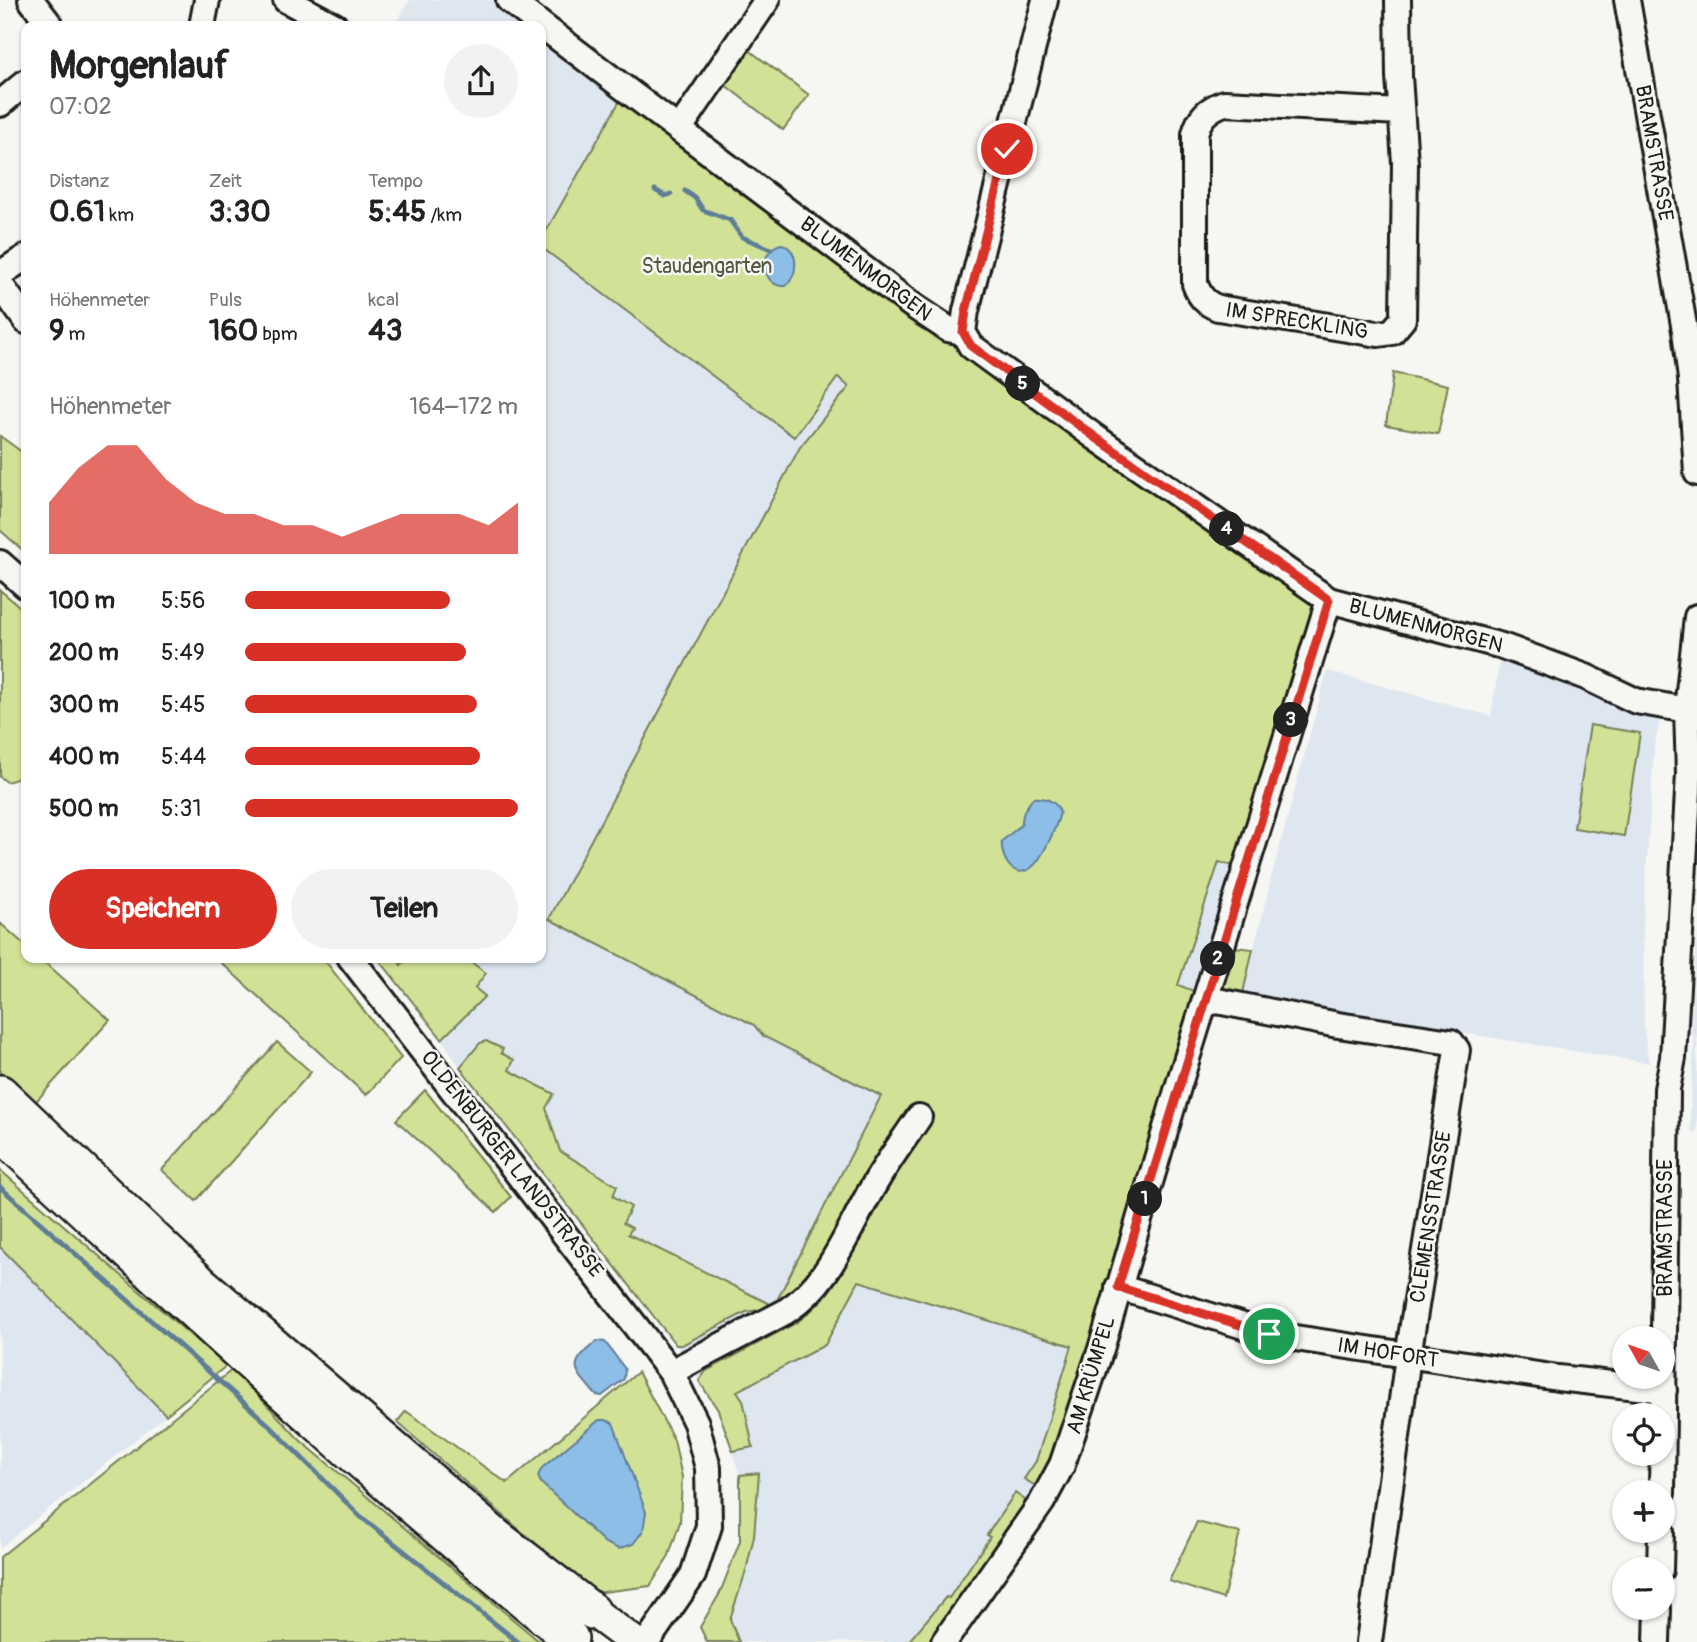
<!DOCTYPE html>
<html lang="de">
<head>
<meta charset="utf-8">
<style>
  :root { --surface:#fff; --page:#f2f2f2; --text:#222; --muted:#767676; --accent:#d93025 }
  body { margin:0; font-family:Pangolin,sans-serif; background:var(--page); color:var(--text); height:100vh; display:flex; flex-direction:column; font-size:26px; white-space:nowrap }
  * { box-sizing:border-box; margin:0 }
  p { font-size:23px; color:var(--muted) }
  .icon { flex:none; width:38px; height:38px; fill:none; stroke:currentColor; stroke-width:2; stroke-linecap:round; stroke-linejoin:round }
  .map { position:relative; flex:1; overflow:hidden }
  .side { position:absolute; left:21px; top:21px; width:525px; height:942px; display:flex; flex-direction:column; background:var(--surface); border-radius:14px; box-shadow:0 2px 5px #0004 }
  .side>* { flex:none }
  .needle { width:46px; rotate:310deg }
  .buttons { position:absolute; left:1612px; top:1326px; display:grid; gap:14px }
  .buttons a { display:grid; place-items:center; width:63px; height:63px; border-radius:50%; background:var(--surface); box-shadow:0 2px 5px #0004; font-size:35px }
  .pin { position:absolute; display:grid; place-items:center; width:60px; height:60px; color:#fff; margin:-30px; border:4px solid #fff; border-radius:50%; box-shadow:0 2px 7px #0007 }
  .km { position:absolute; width:35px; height:35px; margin:-18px; border-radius:50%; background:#222; color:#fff; font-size:19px; line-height:35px; text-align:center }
  .round { display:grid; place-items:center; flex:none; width:74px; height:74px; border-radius:37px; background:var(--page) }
  .summary { display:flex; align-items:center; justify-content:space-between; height:119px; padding:0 28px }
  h1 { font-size:38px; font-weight:800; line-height:52px }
  .figures { display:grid; grid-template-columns:repeat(3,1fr); gap:10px; height:119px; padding:7px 28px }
  .figures div { display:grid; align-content:center }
  .figures b { font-size:30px; font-weight:800 }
  .figures small { font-size:19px; font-weight:400 }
  .figures p { font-size:19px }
  .chart { height:196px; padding:14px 28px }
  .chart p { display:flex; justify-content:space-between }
  .chart svg { width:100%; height:126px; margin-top:7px; fill:var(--accent); opacity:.7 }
  .action { display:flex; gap:14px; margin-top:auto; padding:14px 28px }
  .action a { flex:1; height:80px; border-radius:42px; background:var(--accent); color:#fff; font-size:28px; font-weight:800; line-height:80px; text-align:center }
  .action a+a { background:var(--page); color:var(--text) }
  ul { padding:0 28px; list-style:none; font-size:23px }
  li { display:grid; grid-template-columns:112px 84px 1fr; align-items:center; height:52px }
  li i { height:18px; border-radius:9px; background:var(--accent) }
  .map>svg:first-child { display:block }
</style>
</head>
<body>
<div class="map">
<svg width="1697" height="1642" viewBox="0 0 1697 1642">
  <rect width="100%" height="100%" fill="#f6f6f2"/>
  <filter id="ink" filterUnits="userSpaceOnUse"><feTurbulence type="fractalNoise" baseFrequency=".0143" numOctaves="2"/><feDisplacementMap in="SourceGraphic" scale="14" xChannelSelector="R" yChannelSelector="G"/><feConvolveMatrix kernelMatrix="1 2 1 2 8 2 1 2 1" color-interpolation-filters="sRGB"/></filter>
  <g filter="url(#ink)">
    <path fill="#dee6f0" d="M410,0H492L527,26H394Z
      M541,36L916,317L1315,605L1053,1452L1036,1486L929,1642H707L700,1627L720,1593L740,1541V1475L718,1410L676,1345L460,1067L442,1039L377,957H541Z
      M1502,646L1663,707L1654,748L1643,922L1644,1031L1649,1063L1463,1033L1395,1025L1243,993L1272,875L1327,671L1491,716Z
      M1697,932V1133L1692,1132L1690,1112L1694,1045L1693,1035H1691Z
      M0,1247L166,1415L0,1548Z"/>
    <path fill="#d1e296" stroke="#767f59" stroke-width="2" d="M749,50L809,95L783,130L724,84Z
      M622,97L916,317L1315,605L1241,868L1219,862L1178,985L1199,993L1088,1351L1053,1452L1036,1486L1024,1479L1036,1461L1072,1346L859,1281L825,1345L737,1391L743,1400L753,1447L733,1451L718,1410L699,1381L706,1371L796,1323C812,1311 830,1294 839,1276L812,1268L791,1292L790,1299L785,1302L777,1300L881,1096L763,1036L754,1025L549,919L800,447L849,387L838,377L794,437L541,247V240Z
      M1393,373L1448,385L1438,434L1386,425Z
      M0,436L26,455V553L0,530Z
      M0,590L26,612V776L7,782L0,777Z
      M1590,725L1640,733L1624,836L1574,828Z
      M0,923L26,946V957H39L110,1020L29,1109L0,1080Z
      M1235,947L1253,949L1243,993L1222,989L1221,987Z
      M215,957H322L401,1058L366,1095Z
      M377,957H395L401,965L407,957H464L486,973L475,988L485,996L442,1039Z
      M486,1041L503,1049L501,1053L514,1060L509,1070L554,1094L546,1108L560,1151L617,1186L613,1196L631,1207L623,1223L632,1228L628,1234L770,1304L765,1309L746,1312L682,1345H676L460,1067L480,1043Z
      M277,1042L311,1072L196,1201L162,1170Z
      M425,1090L511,1197L496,1212L396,1120Z
      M0,1170L226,1366L166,1415L0,1247Z
      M233,1369L300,1440L540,1642H0V1557Z
      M638,1372L674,1440L682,1477L680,1522L668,1558L650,1586L595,1593L514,1525L397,1422L406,1411L507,1483Z
      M759,1473L754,1536L746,1571L730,1619L739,1642H707L700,1627L720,1593L740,1541V1475Z
      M1015,1493L1026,1501L929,1642H908L946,1597L949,1598L990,1537L987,1535Z
      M1197,1522L1240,1533L1223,1599L1169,1581Z"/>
    <path fill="#8dbee8" stroke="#607d96" stroke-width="2" d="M782,244C800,251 798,274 786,286C760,288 758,248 782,244Z
      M1033,798C1045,797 1057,801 1060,813C1056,827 1043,859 1031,868C1012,881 1000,856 1002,841L1021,825L1024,811Z
      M597,1341L605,1342L625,1369L624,1379L602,1396L596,1395C573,1368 567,1366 597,1341Z
      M599,1420H606L613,1423L646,1512L643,1531L633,1544L619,1549L605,1543L541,1483L538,1476L542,1468Z"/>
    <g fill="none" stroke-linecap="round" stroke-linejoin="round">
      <path stroke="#607d96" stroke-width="5" d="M655,190L665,196L671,194
        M685,191L695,198L703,210L730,220L742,237L771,249
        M0,1187L268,1424L360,1516L518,1642"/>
      <g stroke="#1c1c1c" stroke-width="30">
        <path id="minor" d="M31,0L51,26
          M286,0L335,26
          M509,0C642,103 778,203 912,305L948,329L963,332L971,346L1095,437L1329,600L1502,646L1586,677L1636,701L1687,710
          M1398,0L1399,76L1405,163L1403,319L1392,332L1378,334L1218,308C1205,303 1200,297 1195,284V134C1199,117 1208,109 1224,103L1401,112
          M1627,0L1685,331L1691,379L1697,473
          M202,26L207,0
          M0,104L26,82
          M680,128L767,0
          M0,274L26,257
          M0,284L26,321
          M963,332L966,311L1045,0
          M0,563L26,586
          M350,957L671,1372L696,1423L708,1468L709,1526L693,1575L647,1642
          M1204,1004L1217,1001L1338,1025L1451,1042L1457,1050L1408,1356L1369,1642
          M1118,1287L1269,1334L1558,1378L1664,1390
          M671,1372L785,1312C833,1281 848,1227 877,1180C890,1158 905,1138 919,1117
          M1662,1493L1667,1089L1673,1058L1689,774L1687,710L1697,617
          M1660,1570L1661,1531
          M944,1642L1042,1502L1062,1465L1101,1349L1179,1084L1329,600
          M1657,1642L1658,1608"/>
      </g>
      <g stroke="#1c1c1c" stroke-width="35">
        <path id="major" d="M592,1611L634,1642"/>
      </g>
      <g stroke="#1c1c1c" stroke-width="40">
        <path id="highway" d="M0,1093L200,1283L495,1536L592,1611
          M0,1133C186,1305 373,1478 570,1638"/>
      </g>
      <use href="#minor" stroke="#f6f6f2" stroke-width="24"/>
      <use href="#major" stroke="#f6f6f2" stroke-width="30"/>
      <use href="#highway" stroke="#f6f6f2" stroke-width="35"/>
    </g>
  </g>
  <g fill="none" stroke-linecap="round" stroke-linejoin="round" filter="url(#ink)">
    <g stroke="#fff" stroke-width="14">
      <path id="route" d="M1007,149L966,311L963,332L971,346L1095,437L1329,600L1118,1287L1269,1334"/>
    </g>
    <use href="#route" stroke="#d93025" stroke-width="9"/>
  </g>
  <g text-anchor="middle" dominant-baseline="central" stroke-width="5" stroke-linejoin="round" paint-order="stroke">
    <g font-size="21" fill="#1c1c1c" stroke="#f6f6f2">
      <text transform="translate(1654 153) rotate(80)">BRAMSTRASSE</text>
      <text transform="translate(866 269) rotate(37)">BLUMENMORGEN</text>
      <text transform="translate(1297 321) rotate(9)">IM SPRECKLING</text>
      <text transform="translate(1426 626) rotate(15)">BLUMENMORGEN</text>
      <text transform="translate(512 1164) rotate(52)">OLDENBURGER LANDSTRASSE</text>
      <text transform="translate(1431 1217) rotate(-81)">CLEMENSSTRASSE</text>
      <text transform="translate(1665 1228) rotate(-90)">BRAMSTRASSE</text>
      <text transform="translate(1388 1353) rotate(9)">IM HOFORT</text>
      <text transform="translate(1091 1375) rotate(-73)">AM KRÜMPEL</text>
    </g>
    <g font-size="21" fill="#525741" stroke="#f6f6f2">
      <text x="707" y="266">Staudengarten</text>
    </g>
  </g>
</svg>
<div class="buttons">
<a><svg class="needle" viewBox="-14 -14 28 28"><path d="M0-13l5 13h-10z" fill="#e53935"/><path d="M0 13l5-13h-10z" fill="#767676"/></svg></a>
<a><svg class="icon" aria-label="locate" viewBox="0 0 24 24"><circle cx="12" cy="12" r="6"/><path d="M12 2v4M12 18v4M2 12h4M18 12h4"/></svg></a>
<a>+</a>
<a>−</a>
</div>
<div class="pin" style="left:1269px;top:1334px;background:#1e9e55"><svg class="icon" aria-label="arrive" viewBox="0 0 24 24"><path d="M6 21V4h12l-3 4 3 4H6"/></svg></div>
<div class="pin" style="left:1007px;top:149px;background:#d93025"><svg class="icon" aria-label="check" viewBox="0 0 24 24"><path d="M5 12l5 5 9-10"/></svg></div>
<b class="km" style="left:1145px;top:1199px">1</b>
<b class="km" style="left:1218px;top:959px">2</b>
<b class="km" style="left:1291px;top:720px">3</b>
<b class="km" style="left:1227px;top:529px">4</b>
<b class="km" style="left:1023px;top:384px">5</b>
<section class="side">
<div class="summary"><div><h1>Morgenlauf</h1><p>07:02</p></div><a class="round"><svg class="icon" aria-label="share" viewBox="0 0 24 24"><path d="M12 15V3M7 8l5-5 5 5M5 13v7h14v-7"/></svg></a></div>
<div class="figures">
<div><p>Distanz</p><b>0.61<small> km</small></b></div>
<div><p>Zeit</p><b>3:30</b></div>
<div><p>Tempo</p><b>5:45<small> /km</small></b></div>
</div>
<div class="figures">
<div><p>Höhenmeter</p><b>9<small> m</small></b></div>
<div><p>Puls</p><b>160<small> bpm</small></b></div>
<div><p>kcal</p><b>43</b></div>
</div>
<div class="chart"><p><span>Höhenmeter</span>164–172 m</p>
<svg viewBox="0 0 160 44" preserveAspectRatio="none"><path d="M0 44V26L10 14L20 6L30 6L40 18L50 26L60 30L70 30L80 34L90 34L100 38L110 34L120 30L130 30L140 30L150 34L160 26V44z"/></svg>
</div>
<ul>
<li><b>100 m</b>5:56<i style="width:75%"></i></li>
<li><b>200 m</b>5:49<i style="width:81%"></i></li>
<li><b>300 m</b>5:45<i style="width:85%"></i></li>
<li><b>400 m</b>5:44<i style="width:86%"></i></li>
<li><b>500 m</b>5:31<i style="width:100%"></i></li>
</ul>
<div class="action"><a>Speichern</a><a>Teilen</a></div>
</section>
</div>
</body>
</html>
